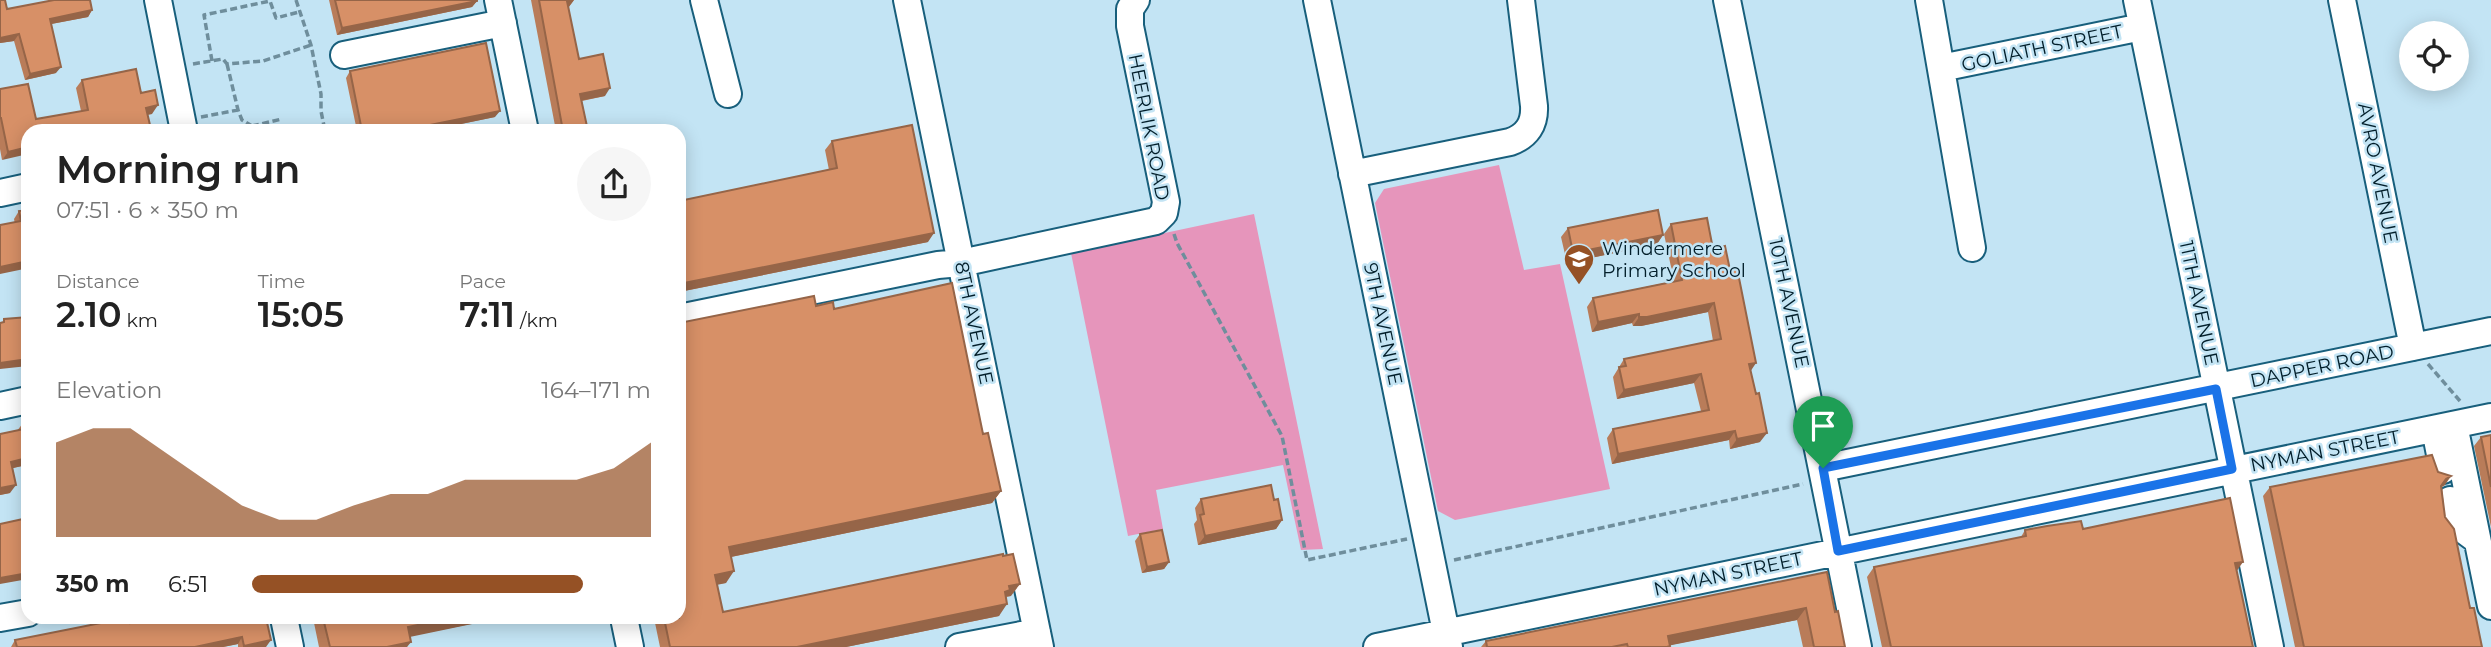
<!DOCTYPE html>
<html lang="en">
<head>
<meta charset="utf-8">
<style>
  :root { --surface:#fff; --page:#f6f6f6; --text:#222; --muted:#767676; --accent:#955125 }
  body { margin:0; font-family:Montserrat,sans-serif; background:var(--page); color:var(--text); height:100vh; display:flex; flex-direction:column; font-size:26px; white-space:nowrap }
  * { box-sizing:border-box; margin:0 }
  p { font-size:23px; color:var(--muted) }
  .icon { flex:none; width:38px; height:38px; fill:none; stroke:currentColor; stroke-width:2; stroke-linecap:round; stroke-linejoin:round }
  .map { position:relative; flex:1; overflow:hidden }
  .drawer { position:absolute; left:21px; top:124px; width:665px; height:500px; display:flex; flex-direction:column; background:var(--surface); border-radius:21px; box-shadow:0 4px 18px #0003 }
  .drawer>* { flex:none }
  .tools { position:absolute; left:2399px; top:21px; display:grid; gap:14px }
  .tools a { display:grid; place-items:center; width:70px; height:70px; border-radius:50%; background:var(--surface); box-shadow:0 4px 18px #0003; font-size:35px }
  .pin { position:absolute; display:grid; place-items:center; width:60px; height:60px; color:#fff; margin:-72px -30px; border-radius:50% 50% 50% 0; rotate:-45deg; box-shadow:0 0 7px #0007 }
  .pin .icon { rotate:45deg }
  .round { display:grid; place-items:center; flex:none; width:74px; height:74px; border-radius:37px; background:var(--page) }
  .summary { display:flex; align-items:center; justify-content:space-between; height:119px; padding:0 35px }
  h1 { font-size:38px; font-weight:600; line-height:52px }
  .stats { display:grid; grid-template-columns:repeat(3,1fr); gap:10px; height:119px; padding:7px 35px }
  .stats div { display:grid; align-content:center }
  .stats b { font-size:35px; font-weight:600 }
  .stats small { font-size:19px; font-weight:400 }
  .stats p { font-size:19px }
  .chart { height:196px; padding:14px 35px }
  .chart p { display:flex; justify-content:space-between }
  .chart svg { width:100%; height:126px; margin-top:7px; fill:var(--accent); opacity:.7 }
  ul { padding:0 35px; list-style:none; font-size:23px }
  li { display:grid; grid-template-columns:112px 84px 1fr; align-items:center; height:52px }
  li i { height:18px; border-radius:9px; background:var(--accent) }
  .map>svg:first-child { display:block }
</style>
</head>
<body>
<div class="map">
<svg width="2491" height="647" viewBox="0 0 2491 647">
  <rect width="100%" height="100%" fill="#c3e4f4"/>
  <path fill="#e695bb" d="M1499,165L1524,270L1560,264L1610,489L1455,520L1438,511L1375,203L1384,189Z
    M1254,214L1323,549L1301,550L1283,465L1156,490L1163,529L1128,536L1071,253Z"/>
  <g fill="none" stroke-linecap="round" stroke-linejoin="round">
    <g stroke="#185f7c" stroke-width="30">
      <path id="minor" d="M158,0L184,131
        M498,0L525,131
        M704,0L728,94
        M907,0L1040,647
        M1317,0L1449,647
        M1727,0L1858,647
        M1929,0L1972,248
        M2137,0L2270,647
        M2342,0L2413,347
        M344,55L503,23
        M1941,68L2142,27
        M1352,174L1510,142C1527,136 1535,124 1534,106L1521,0
        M0,193L28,187
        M679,318L938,265L961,263L1156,221L1164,213L1166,202L1130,26V9L1136,0
        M0,406L28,400
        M2454,425L2491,606
        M2435,429L2443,470
        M1823,468L2491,331
        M2450,500L2454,523L2477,540
        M0,618L28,613
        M284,618L290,647
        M624,618L630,647
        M959,647L1037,632
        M1377,647L2491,417"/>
    </g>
    <path stroke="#6f8e9c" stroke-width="3.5" stroke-dasharray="7 3.5" stroke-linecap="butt" d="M296,0L311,45L321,94V111L325,131
      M212,61L204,15L270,1L276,18L299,12
      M193,64L223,59L227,64L263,61L311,45
      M227,64L238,110L242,120L252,126L253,131
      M201,117L238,110
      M252,126L282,119
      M1174,234L1177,243L1282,436L1307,560L1407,539
      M2428,364L2460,401
      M1454,560L1803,484"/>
    <use href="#minor" stroke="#fff" stroke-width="26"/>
  </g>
  <path fill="#b97c59" d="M0,0L7,9L92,10L88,17L51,24L56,73L25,80L14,41L0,43Z
    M329,0H477V1L472,7L337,35Z
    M531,0H574L568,8L579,59L605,96L582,101L588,131H556Z
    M350,71L495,117L427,131H357L346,78Z
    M82,80L141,93L152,114L28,131L2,160L0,149V89L36,119L81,111L76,88Z
    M832,141L928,242L679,292V201L829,170L825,150Z
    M28,210V276H25L14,219L19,211Z
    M1671,224L1713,249L1751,371L1760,442L1730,449L1729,440L1612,464L1607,438L1613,429L1701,411L1694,383L1617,399L1613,377L1624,359L1713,341L1708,312L1641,326H1633L1632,323L1592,332L1587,307L1593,298L1674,281L1664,234Z
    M1568,228L1663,235L1657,244L1567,263L1561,237Z
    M816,306L834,309L983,434L1001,491L992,503L731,557L726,583L717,584L723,612L1011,596L1006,597L999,616L846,647H660L654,618H679Z
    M23,423L27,457L22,466L12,468L10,493L0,495L17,431Z
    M2491,435V527L2474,446L2481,437Z
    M2438,472L2445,485L2442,487L2445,517L2482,647H2295L2263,496L2270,487Z
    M1201,499L1274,500L1282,520L1276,529L1198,545L1194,524L1197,520L1195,508Z
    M2083,529L2237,571L2253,647H1882L1867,577L1874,567L2021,537L2025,530Z
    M1140,534L1169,562L1164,569L1142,573L1135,541Z
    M1827,572L1835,612L1845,647H1803L1797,620L1670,645V647H1481L1486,641Z
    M266,618V647H238V644L223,647H11L15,640L130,623Z
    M313,618H501L410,636L407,647H319Z"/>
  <path fill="#966548" d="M574,0L568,8L567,1Z
    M477,1L472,7L337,35L342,28Z
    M92,10L88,17L46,25L50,19Z
    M19,34L14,41L0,43V38Z
    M61,67L56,73L25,80L30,74Z
    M610,88L605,96L574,102L580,94Z
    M158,105L152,114L140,116L146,108Z
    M500,111L495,117L427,131H400Z
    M150,125L145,131H117Z
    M28,147V154L2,160L8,152Z
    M934,233L928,242L679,292V284Z
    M1663,235L1657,244L1567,263L1573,253Z
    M28,261L24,269L0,274V267Z
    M1714,303L1708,312L1641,326H1633L1639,317Z
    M1639,314L1632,323L1592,332L1598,322Z
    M28,359V366L0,369V363Z
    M1756,363L1750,372L1749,364Z
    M1701,374L1694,383L1617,399L1624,390Z
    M1735,431L1729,440L1612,464L1618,454Z
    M1767,433L1760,442L1730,449L1737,439Z
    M27,458L22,466L5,470L11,462Z
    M2451,476L2445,485L2439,488L2446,479Z
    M16,485L10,493L0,495V488Z
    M1001,491L992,503L721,559L729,547Z
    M1282,520L1276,529L1198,545L1205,536Z
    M1169,562L1164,569L1142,573L1147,567Z
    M2243,562L2236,572L2235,563Z
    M734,571L726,583L707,587L715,575Z
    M28,573V579L0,584V578Z
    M1020,584L1011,596L1005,597V592L1009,586Z
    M1007,604L999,616L846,647H797Z
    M1806,608L1797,620L1662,647L1668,636Z
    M451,618H501L400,639L408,627Z
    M242,637L238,644L223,647H195Z
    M271,640L266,647H243L244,646Z
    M411,642L407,647H387Z"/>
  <path fill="#d79067" stroke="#966548" stroke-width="2" d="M0,0H5L7,9L54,0H90L92,10L50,19L61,67L30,74L19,34L0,38Z
    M335,0H477V1L342,28Z
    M539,0H573L567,1L579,59L603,54L610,88L580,94L588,131H563Z
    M486,43L500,111L400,131H362L350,71Z
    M136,69L141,93L155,90L158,105L146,108L150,125L117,131H28V147L8,152L1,118H0V89L28,84L36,119L88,110L82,80Z
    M912,125L934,233L679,284V201L837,168L832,141Z
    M28,210V261L0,267V225L21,221L19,211Z
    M1658,210L1663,235L1573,253L1568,228Z
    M1707,218L1713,249L1725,246L1730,270L1737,268L1756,363L1749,364L1756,394L1759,393L1767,433L1737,439L1735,431L1618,454L1613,429L1709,410L1701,374L1624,390L1619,367L1626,366L1624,359L1721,339L1714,303L1647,317H1639V314L1598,322L1593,298L1682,280L1671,224Z
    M952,283L983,434L988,433L1001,491L729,547L734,571L715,575L723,612L1003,554V556L1013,554L1020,584L1009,586L1010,590L1005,592L1007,604L797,647H670L664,618H679V323L814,296L816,306L833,302L834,309Z
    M28,317V359L0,363V323L4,322V319Z
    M28,422V450L26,451L27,458L11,462L16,485L0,488V434L24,429L23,423Z
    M2491,435V487L2481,437Z
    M2432,455L2438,472L2451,476L2446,479L2441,486L2445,517L2454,529L2470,608H2474L2482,647H2304L2270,487Z
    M1271,485L1274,500L1278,499L1282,520L1205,536L1200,515L1204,514L1201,499Z
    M2230,498L2243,562L2235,563L2253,647H1891L1874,567L2026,536L2025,530L2047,526L2081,521L2083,529Z
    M23,519L24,527L28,526V573L0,578V524Z
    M1162,530L1169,562L1147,567L1140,534Z
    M1827,572L1835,612L1838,611L1845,647H1814L1806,608L1668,636L1670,646L1667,647H1628L1627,644L1612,647H1487L1486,641Z
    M126,618H128L130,623L155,618H266L271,640L244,646L242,637L195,647H17L15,640Z
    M323,618H451L408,627L411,642L387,647H330Z"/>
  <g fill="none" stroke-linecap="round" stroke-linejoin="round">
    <g stroke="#fff" stroke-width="14">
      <path id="route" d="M2216,389L2232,469L1838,551L1823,468Z"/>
    </g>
    <use href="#route" stroke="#1a73e8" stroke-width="9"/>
  </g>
  <defs>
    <g id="school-pin" transform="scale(1.575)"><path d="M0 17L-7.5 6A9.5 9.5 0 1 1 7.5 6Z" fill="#955125" stroke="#c3e4f4"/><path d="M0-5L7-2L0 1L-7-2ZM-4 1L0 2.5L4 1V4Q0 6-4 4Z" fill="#fff"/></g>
  </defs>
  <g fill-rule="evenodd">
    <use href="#school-pin" x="1579" y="259"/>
  </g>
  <g text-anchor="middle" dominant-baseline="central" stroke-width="5" stroke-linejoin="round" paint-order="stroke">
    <g font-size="19" fill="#021e2a" stroke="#c3e4f4">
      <text transform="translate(2042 48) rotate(-12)">GOLIATH STREET</text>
      <text transform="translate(1149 127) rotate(79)">HEERLIK ROAD</text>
      <text transform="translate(2378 173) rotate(79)">AVRO AVENUE</text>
      <text transform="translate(1789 303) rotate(78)">10TH AVENUE</text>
      <text transform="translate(2199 303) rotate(78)">11TH AVENUE</text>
      <text transform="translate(974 323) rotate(78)">8TH AVENUE</text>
      <text transform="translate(1383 324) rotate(78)">9TH AVENUE</text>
      <text transform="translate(2322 366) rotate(-12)">DAPPER ROAD</text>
      <text transform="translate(2325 451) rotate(-11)">NYMAN STREET</text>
      <text transform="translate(1728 574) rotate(-12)">NYMAN STREET</text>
    </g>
    <g font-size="19" fill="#021e2a" stroke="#c3e4f4" text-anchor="start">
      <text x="1602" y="248">Windermere<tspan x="1602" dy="22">Primary School</tspan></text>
    </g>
  </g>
</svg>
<div class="tools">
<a><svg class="icon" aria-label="locate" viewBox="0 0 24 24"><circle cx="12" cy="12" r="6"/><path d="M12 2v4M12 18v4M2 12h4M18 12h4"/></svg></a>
</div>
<div class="pin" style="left:1823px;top:468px;background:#1e9e55"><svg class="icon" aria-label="arrive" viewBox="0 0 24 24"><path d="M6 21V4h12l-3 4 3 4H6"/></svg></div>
<section class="drawer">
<div class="summary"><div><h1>Morning run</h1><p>07:51 · 6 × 350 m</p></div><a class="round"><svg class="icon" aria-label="share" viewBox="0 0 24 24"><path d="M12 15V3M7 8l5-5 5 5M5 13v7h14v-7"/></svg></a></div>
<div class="stats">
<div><p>Distance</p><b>2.10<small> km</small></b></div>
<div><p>Time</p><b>15:05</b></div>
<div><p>Pace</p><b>7:11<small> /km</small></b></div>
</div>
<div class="chart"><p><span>Elevation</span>164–171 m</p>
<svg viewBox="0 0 160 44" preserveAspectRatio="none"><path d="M0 44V11L10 6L20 6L30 15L40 24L50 33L60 38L70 38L80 33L90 29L100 29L110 24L120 24L130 24L140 24L150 20L160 11V44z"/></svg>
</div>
<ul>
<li><b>350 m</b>6:51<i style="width:83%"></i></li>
</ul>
</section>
</div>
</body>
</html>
